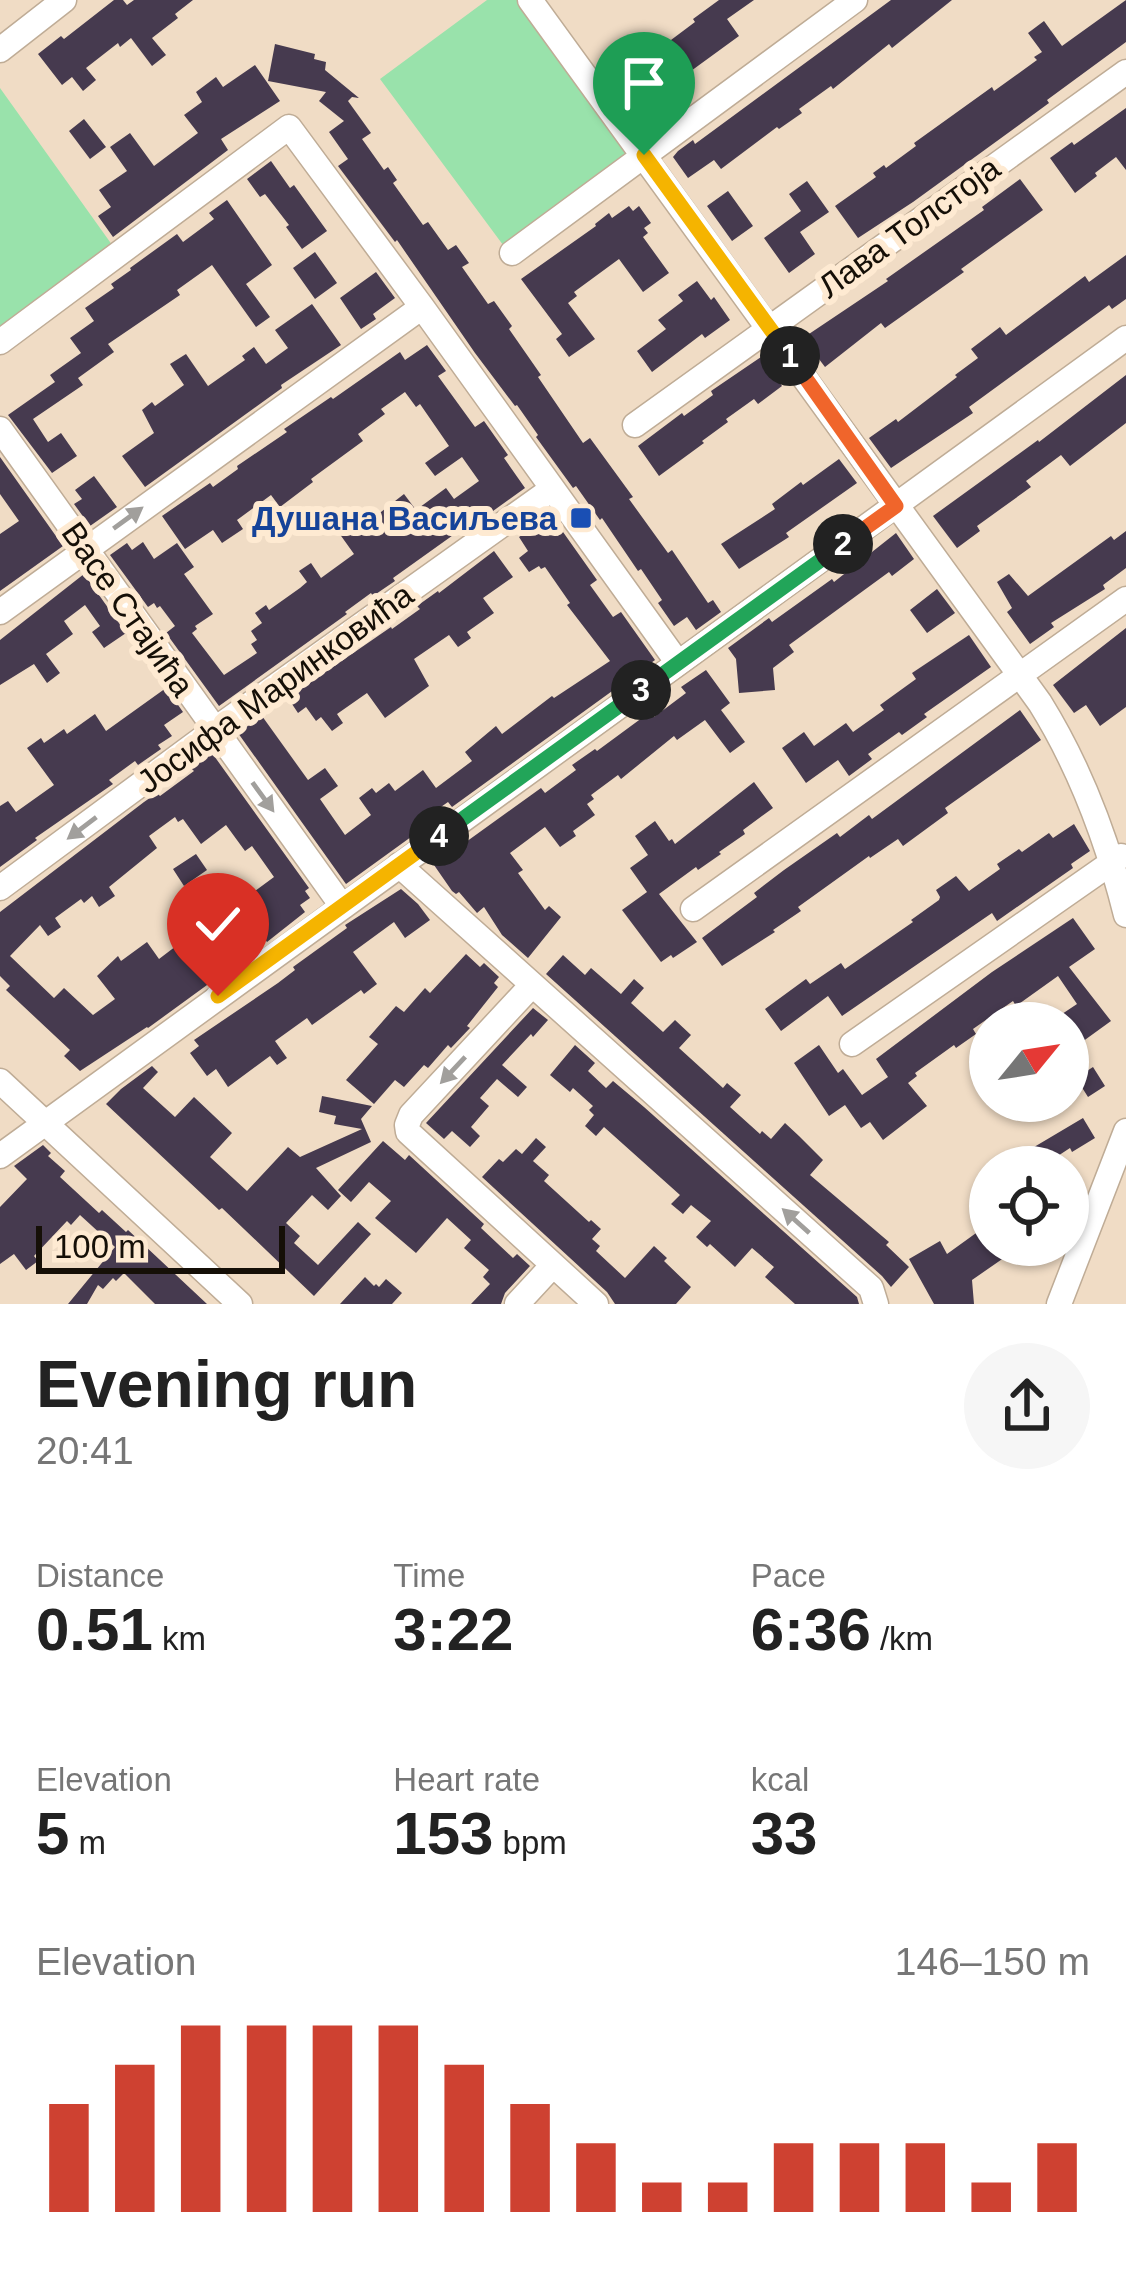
<!DOCTYPE html>
<html lang="en">
<head>
<meta charset="utf-8">
<style>
  :root { --surface:#fff; --page:#f6f6f6; --text:#222; --muted:#767676; --accent:#ce4131 }
  body { margin:0; font-family:Arial,sans-serif; background:var(--page); color:var(--text); height:100vh; display:flex; flex-direction:column; font-size:45px; white-space:nowrap }
  * { box-sizing:border-box; margin:0 }
  p { font-size:39px; color:var(--muted) }
  .icon { flex:none; width:66px; height:66px; fill:none; stroke:currentColor; stroke-width:2; stroke-linecap:round; stroke-linejoin:round }
  .map { position:relative; height:1304px; overflow:hidden }
  .details { display:flex; flex-direction:column; background:var(--surface); flex:1 }
  .details>* { flex:none }
  .needle { width:78px; rotate:60deg }
  .controls { position:absolute; left:969px; top:1002px; display:grid; gap:24px }
  .controls a { display:grid; place-items:center; width:120px; height:120px; border-radius:50%; background:var(--surface); box-shadow:0 3px 9px #0004; font-size:60px }
  .scale { position:absolute; left:36px; bottom:30px; width:249px; box-sizing:border-box; padding-left:12px; border:6px solid #150f07; border-top:0; font-size:33px; line-height:42px; white-space:nowrap; color:#150f07; -webkit-text-stroke:9px #feead2; paint-order:stroke }
  .pin { position:absolute; display:grid; place-items:center; width:102px; height:102px; color:#fff; margin:-123px -51px; border-radius:50% 50% 50% 0; rotate:-45deg; box-shadow:0 0 12px #0007 }
  .pin .icon { rotate:45deg }
  .km { position:absolute; width:60px; height:60px; margin:-30px; border-radius:50%; background:#222; color:#fff; font-size:33px; line-height:60px; text-align:center }
  .round { display:grid; place-items:center; flex:none; width:126px; height:126px; border-radius:63px; background:var(--page) }
  .overview { display:flex; align-items:center; justify-content:space-between; height:204px; padding:0 36px }
  h1 { font-size:66px; font-weight:800; line-height:90px }
  .figures { display:grid; grid-template-columns:repeat(3,1fr); gap:18px; height:204px; padding:12px 36px }
  .figures div { display:grid; align-content:center }
  .figures b { font-size:60px; font-weight:800 }
  .figures small { font-size:33px; font-weight:400 }
  .figures p { font-size:33px }
  .chart { height:336px; padding:24px 36px }
  .chart p { display:flex; justify-content:space-between }
  .chart svg { width:100%; height:216px; margin-top:12px; stroke:var(--accent); stroke-width:6 }
  .map>svg:first-child { display:block }
</style>
</head>
<body>
<div class="map">
<svg width="1126" height="1304" viewBox="0 0 1126 1304">
  <rect width="100%" height="100%" fill="#f0dcc5"/>
  <path fill="#99e2ab" d="M487,0H519L633,156L506,249L380,79Z
    M0,88L115,249L0,333Z"/>
  <path fill="#463a4f" fill-rule="evenodd" d="M114,0H123L127,5L134,0H193L175,14L178,18L152,38L166,55L152,66L131,38L120,47L118,43L86,68L96,80L83,91L72,77L62,85L38,54L61,36L64,39Z
    M719,0H754L727,19L739,36L658,95L663,101L640,118L616,87L642,68L639,64L695,22L693,19Z
    M891,0H952L892,48L889,44L833,89L831,86L799,109L802,113L779,129L777,127L721,169L714,160L688,178L673,157L678,151L693,140L695,144Z
    M1126,0V42L1047,100L1049,103L1019,125L913,202L858,238L835,206L876,177L873,173L884,165L886,168L916,146L914,143L992,87L994,91L1037,60L1034,57L1042,52L1028,33L1044,21L1062,46Z
    M275,44L315,54L314,59L326,62L325,70L359,98L352,97L348,101L371,133L362,139L384,170L388,167L397,180L393,183L423,225L428,222L448,250L456,245L469,263L462,267L488,304L494,301L512,326L509,329L541,375L538,377L583,443L590,438L633,497L629,499L668,553L672,550L708,603L713,600L721,612L696,630L687,617L674,626L658,603L662,600L641,569L638,571L602,518L600,520L576,486L573,488L536,437L538,435L517,405L515,406L475,353L397,240L395,242L338,166L348,159L329,132L344,121L319,101L326,92L268,81Z
    M255,65L280,101L221,139L228,150L113,237L98,216L111,207L99,190L127,171L110,147L130,133L154,166L198,133L184,115L202,102L196,92L216,77L223,87Z
    M1126,108V170L1116,157L1095,173L1097,176L1075,193L1050,158L1072,142L1074,145Z
    M84,119L106,147L90,159L69,131Z
    M271,161L290,188L294,185L327,231L302,249L286,227L289,225L265,194L260,197L247,179Z
    M1020,179L1043,210L961,269L964,272L885,328L881,323L825,367L803,338L888,281L886,279L984,210L982,207Z
    M807,181L829,212L800,232L815,254L789,273L764,238L801,211L789,194Z
    M728,191L753,226L732,241L707,206Z
    M227,200L272,265L246,284L270,317L256,327L212,265L177,290L180,295L108,344L114,352L78,378L83,385L33,419L48,442L61,433L77,456L52,473L8,415L55,382L50,375L81,353L70,338L94,321L85,308L114,288L111,284L131,270L130,268L177,234L183,242L214,219L209,213Z
    M629,206L633,211L639,206L651,223L644,228L648,233L643,237L669,273L643,292L619,259L574,292L577,296L568,303L595,339L569,357L556,339L562,334L521,279L596,226L595,224L609,213L612,218Z
    M315,252L337,283L315,299L293,268Z
    M1126,255V299L1112,309L1109,305L969,407L973,413L891,468L869,438L896,419L898,422L957,377L955,375L978,358L971,349L1000,327L1006,335L1085,276L1089,282Z
    M376,272L395,298L373,314L376,319L361,329L340,298Z
    M697,281L711,300L714,297L730,320L705,338L702,334L652,372L637,351L666,329L658,320L683,301L678,295Z
    M312,304L341,345L281,385L282,388L145,487L122,456L154,433L142,410L152,402L155,406L184,385L170,364L186,354L208,386L245,360L242,356L254,347L266,364L288,348L275,330Z
    M427,345L446,371L438,376L475,427L484,421L508,455L504,458L525,488L493,511L491,508L393,578L395,581L373,596L371,593L345,612L347,614L219,706L166,633L175,626L160,606L157,608L154,603L148,607L110,555L127,543L132,550L143,542L154,559L177,543L194,567L184,574L213,614L195,626L197,629L192,633L224,675L257,653L251,644L257,640L251,631L262,623L255,613L266,605L269,610L300,588L307,582L299,571L311,563L321,578L354,554L339,533L353,523L358,530L404,494L416,510L446,488L454,499L479,481L462,457L435,476L425,463L449,446L420,404L416,407L405,392L381,409L385,414L358,434L363,441L311,479L313,482L280,507L271,495L237,520L243,529L222,543L213,530L185,549L162,516L210,483L213,487L238,469L237,466L287,432L284,429L331,397L333,399L400,352L405,360Z
    M761,357L782,386L758,404L754,399L726,419L728,422L702,441L704,443L659,476L638,446L682,413L684,416L713,395L711,391Z
    M1126,375V423L1070,466L1061,455L1026,481L1031,487L977,526L980,531L957,548L933,516L1038,440L1039,442Z
    M0,457L63,546L0,591V534L19,521L0,494Z
    M839,459L857,483L786,533L789,537L739,569L721,544L775,509L772,504L801,482L803,485Z
    M94,476L117,507L90,526L74,504L82,499L75,490Z
    M545,519L557,536L563,532L597,580L590,585L613,617L621,612L655,660L452,807L448,802L418,823L422,829L346,884L238,733L262,716L308,780L325,768L338,786L320,799L345,835L371,815L359,798L372,788L376,793L389,783L395,791L423,770L436,788L472,761L465,752L496,726L502,734L552,696L554,698L610,661L567,605L570,603L545,567L541,569L539,566L529,572L519,558L528,551L519,537Z
    M1126,531V568L1103,585L1105,589L1051,623L1054,627L1030,644L1007,612L1012,608L997,582L1009,574L1028,596L1111,536L1114,540Z
    M896,533L914,559L892,576L889,572L789,645L794,652L773,668L775,690L739,693L736,659L728,648L769,618L772,622L832,579L834,582Z
    M494,551L513,577L483,598L494,613L467,632L471,638L458,647L449,635L414,659L429,686L385,718L367,693L337,714L343,723L332,731L321,717L316,721L306,707L298,713L288,698L391,627L392,629L420,609L417,606L438,591L439,593Z
    M84,574L126,633L104,648L92,632L100,626L85,605L64,621L73,634L46,654L60,673L47,683L34,664L0,685V640Z
    M937,589L955,613L927,633L910,610Z
    M1126,628V707L1100,726L1086,705L1074,713L1053,685Z
    M969,635L991,667L924,714L927,717L902,735L899,732L868,754L872,759L849,776L838,760L806,783L782,748L804,732L814,746L846,723L853,732L884,710L880,705L916,679L912,673Z
    M706,670L730,703L721,710L745,742L730,753L705,720L677,740L674,736L621,779L618,775L591,795L594,799L587,804L595,815L573,831L576,836L560,847L545,827L510,853L523,870L518,873L545,910L549,906L561,917L528,958L502,935L484,907L477,913L459,892L456,894L452,891L434,865L541,788L545,793L576,770L572,765L595,749L597,751L650,712L654,717L686,693L681,687Z
    M166,688L183,712L164,725L172,736L158,745L161,749L138,765L135,761L109,780L113,784L35,838L37,840L0,867V806L8,801L16,812L54,785L27,748L41,738L44,743L64,729L67,734L95,714L106,731Z
    M1020,710L1041,740L945,808L948,813L903,846L898,839L870,858L869,856L798,907L801,911L773,930L775,932L722,966L702,938L757,897L754,893L784,870L837,833L840,837L869,815L872,819Z
    M212,753L309,888L305,891L310,898L300,905L305,912L267,942L264,938L237,957L240,961L148,1028L147,1027L80,1071L64,1056L70,1050L6,990L10,986L0,976V912L144,802L157,793L160,796L194,771L191,768ZM175,817L178,822L183,819L201,844L226,825L245,851L252,846L274,877L218,918L234,939L200,963L184,940L159,959L147,942L121,961L118,956L97,976L115,999L93,1015L64,988L54,998L10,956L40,925L48,936L61,927L55,918L81,899L84,903L92,896L99,907L115,896L109,887L157,848L149,836Z
    M754,782L773,808L743,830L745,834L719,852L721,854L698,870L696,867L659,894L697,942L673,958L671,955L661,962L622,910L647,892L630,868L648,855L635,836L655,821L669,841L672,839L675,844Z
    M1074,824L1090,851L1071,864L1073,868L997,921L992,913L842,1016L828,996L781,1031L765,1009L806,979L810,984L841,963L845,969L913,922L911,920L939,900L940,897L936,890L956,876L969,891L1000,869L997,864L1019,849L1022,852L1049,833L1053,838Z
    M196,854L207,870L184,886L173,869Z
    M401,889L418,904L430,920L405,938L394,922L353,952L377,984L364,994L361,990L312,1025L307,1018L275,1041L287,1058L277,1065L270,1056L228,1087L216,1069L207,1076L190,1053L199,1046L194,1040L278,983L295,970L293,967L347,928L345,925Z
    M1073,918L1095,949L1069,967L1111,1021L1082,1042L1062,1014L1077,1004L1058,976L1016,1006L1013,1001L973,1029L976,1034L956,1048L954,1045L915,1073L917,1076L908,1083L927,1106L883,1140L870,1122L861,1128L845,1105L829,1116L794,1063L819,1045L838,1073L843,1069L862,1095L888,1077L876,1059L992,972Z
    M466,954L480,967L484,963L499,977L494,983L498,987L467,1026L470,1028L451,1048L448,1045L428,1068L424,1065L404,1087L395,1080L374,1104L346,1080L378,1044L369,1037L396,1006L404,1012L425,988L430,993Z
    M563,955L585,975L591,968L621,994L634,979L644,988L631,1003L663,1032L675,1020L691,1035L679,1048L723,1088L727,1083L741,1095L730,1107L760,1134L762,1131L771,1139L785,1123L799,1136L823,1160L810,1175L889,1242L886,1245L909,1267L891,1287L882,1276L546,974Z
    M533,1008L548,1020L533,1037L531,1034L502,1065L527,1087L518,1097L497,1079L480,1098L489,1106L471,1127L480,1136L470,1147L452,1131L444,1139L426,1123Z
    M575,1045L595,1063L588,1071L606,1088L613,1081L644,1107L857,1297L859,1304H795L765,1277L774,1267L752,1248L735,1267L710,1244L707,1247L696,1237L711,1221L691,1205L683,1214L671,1204L680,1195L604,1127L596,1136L585,1126L594,1115L589,1110L593,1106L573,1088L570,1092L550,1075Z
    M152,1066L158,1072L143,1088L175,1117L194,1097L232,1133L210,1157L247,1191L288,1147L300,1157L362,1129L334,1124L336,1116L319,1112L322,1096L372,1106L361,1119L371,1142L316,1168L341,1196L328,1210L312,1195L286,1223L300,1236L294,1243L318,1265L358,1222L371,1234L314,1296L222,1208L219,1210L106,1104L121,1089Z
    M1093,1067L1105,1086L1088,1097L1076,1078Z
    M1083,1118L1095,1138L1072,1152L1070,1148L1041,1167H1003L1022,1150L1024,1153Z
    M536,1138L546,1147L533,1161L549,1175L544,1181L589,1222L591,1220L601,1229L592,1239L600,1246L596,1251L625,1278L654,1246L667,1258L664,1261L691,1287L676,1304H615L607,1292L482,1177L499,1159L503,1162L516,1149L522,1154Z
    M383,1141L405,1160L409,1155L484,1224L481,1228L513,1258L517,1254L530,1266L505,1293L501,1304H471L490,1284L483,1277L489,1270L464,1248L471,1240L447,1218L416,1253L375,1218L391,1201L369,1182L351,1202L338,1190Z
    M43,1145L51,1153L48,1156L65,1171L60,1177L99,1213L102,1210L126,1232L128,1230L207,1304H155L124,1273L116,1281L113,1278L103,1289L98,1285L87,1304H68L115,1247L80,1215L71,1225L67,1221L34,1256L38,1261L26,1270L14,1254L0,1264V1207L27,1179L14,1166Z
    M990,1223V1245H1001L1008,1255L972,1280L974,1304H934L909,1259L940,1241L947,1254Z
    M365,1277L374,1286L376,1284L379,1287L386,1279L402,1293L392,1304H340Z"/>
  <g fill="none" stroke-linecap="round" stroke-linejoin="round">
    <g stroke="#bfac96" stroke-width="27">
      <path id="minor" d="M530,0L1040,703C1081,769 1107,839 1126,915
        M0,50L64,0
        M512,253L855,0
        M0,342L289,127L422,307L678,663
        M635,425L1126,72
        M0,429L342,906
        M0,612L422,307
        M399,865L871,1288L876,1304
        M0,888L214,730L552,489
        M693,909L1126,599
        M532,985L411,1115L407,1125L408,1132L596,1304
        M852,1044L1121,856
        M0,1081L240,1304
        M0,1156L1126,338
        M517,1304L553,1265
        M1059,1304L1126,1131"/>
    </g>
    <use href="#minor" stroke="#fff" stroke-width="24"/>
  </g>
  <defs><path id="oneway-solid" d="M-6-.8H1V-3.2L6.5 0L1 3.2V.8H-6Z" transform="scale(3)"/></defs>
  <g fill="#a19f9c">
    <use href="#oneway-solid" transform="translate(128 518) rotate(-36)"/>
    <use href="#oneway-solid" transform="translate(263 797) rotate(54)"/>
    <use href="#oneway-solid" transform="translate(82 828) rotate(143)"/>
    <use href="#oneway-solid" transform="translate(453 1070) rotate(133)"/>
    <use href="#oneway-solid" transform="translate(796 1221) rotate(-138)"/>
  </g>
  <g fill="none" stroke-linecap="round" stroke-linejoin="round">
    <g stroke="#fff" stroke-width="24">
      <path id="split-1" d="M644,155L790,356"/>
    </g>
    <g stroke="#fff" stroke-width="24">
      <path id="split-2" d="M790,356L896,506L843,544"/>
    </g>
    <g stroke="#fff" stroke-width="24">
      <path id="split-3" d="M641,690L843,544"/>
    </g>
    <g stroke="#fff" stroke-width="24">
      <path id="split-4" d="M439,836L641,690"/>
    </g>
    <g stroke="#fff" stroke-width="24">
      <path id="split-5" d="M218,996L439,836"/>
    </g>
    <use href="#split-1" stroke="#f5b400" stroke-width="15"/>
    <use href="#split-2" stroke="#f0652b" stroke-width="15"/>
    <use href="#split-3" stroke="#22a559" stroke-width="15"/>
    <use href="#split-4" stroke="#22a559" stroke-width="15"/>
    <use href="#split-5" stroke="#f5b400" stroke-width="15"/>
  </g>
  <rect fill="#1a4fb4" stroke="#feead2" stroke-width="4.5" x="569" y="506" width="24" height="24" rx="6"/>
  <g text-anchor="middle" dominant-baseline="central" stroke-width="12" stroke-linejoin="round" paint-order="stroke">
    <g font-size="33" fill="#150f07" stroke="#feead2">
      <text transform="translate(909 227) rotate(-36)">Лава Толстоја</text>
      <text transform="translate(128 609) rotate(55)">Васе Стајића</text>
      <text transform="translate(275 688) rotate(-36)">Јосифа Маринковића</text>
    </g>
    <g font-size="33" font-weight="bold" fill="#164399" stroke="#feead2" text-anchor="end">
      <text x="557" y="518">Душана Васиљева</text>
    </g>
  </g>
</svg>
<div class="controls">
<a><svg class="needle" viewBox="-14 -14 28 28"><path d="M0-13l5 13h-10z" fill="#e53935"/><path d="M0 13l5-13h-10z" fill="#767676"/></svg></a>
<a><svg class="icon" aria-label="locate" viewBox="0 0 24 24"><circle cx="12" cy="12" r="6"/><path d="M12 2v4M12 18v4M2 12h4M18 12h4"/></svg></a>
</div>
<div class="scale">100 m</div>
<div class="pin" style="left:644px;top:155px;background:#1e9e55"><svg class="icon" aria-label="arrive" viewBox="0 0 24 24"><path d="M6 21V4h12l-3 4 3 4H6"/></svg></div>
<div class="pin" style="left:218px;top:996px;background:#d93025"><svg class="icon" aria-label="check" viewBox="0 0 24 24"><path d="M5 12l5 5 9-10"/></svg></div>
<b class="km" style="left:790px;top:356px">1</b>
<b class="km" style="left:843px;top:544px">2</b>
<b class="km" style="left:641px;top:690px">3</b>
<b class="km" style="left:439px;top:836px">4</b>
</div>
<section class="details">
<div class="overview"><div><h1>Evening run</h1><p>20:41</p></div><a class="round"><svg class="icon" aria-label="share" viewBox="0 0 24 24"><path d="M12 15V3M7 8l5-5 5 5M5 13v7h14v-7"/></svg></a></div>
<div class="figures">
<div><p>Distance</p><b>0.51<small> km</small></b></div>
<div><p>Time</p><b>3:22</b></div>
<div><p>Pace</p><b>6:36<small> /km</small></b></div>
</div>
<div class="figures">
<div><p>Elevation</p><b>5<small> m</small></b></div>
<div><p>Heart rate</p><b>153<small> bpm</small></b></div>
<div><p>kcal</p><b>33</b></div>
</div>
<div class="chart"><p><span>Elevation</span>146–150 m</p>
<svg viewBox="0 0 160 44" preserveAspectRatio="none"><path d="M5 44V22M15 44V14M25 44V6M35 44V6M45 44V6M55 44V6M65 44V14M75 44V22M85 44V30M95 44V38M105 44V38M115 44V30M125 44V30M135 44V30M145 44V38M155 44V30"/></svg>
</div>
</section>
</body>
</html>
